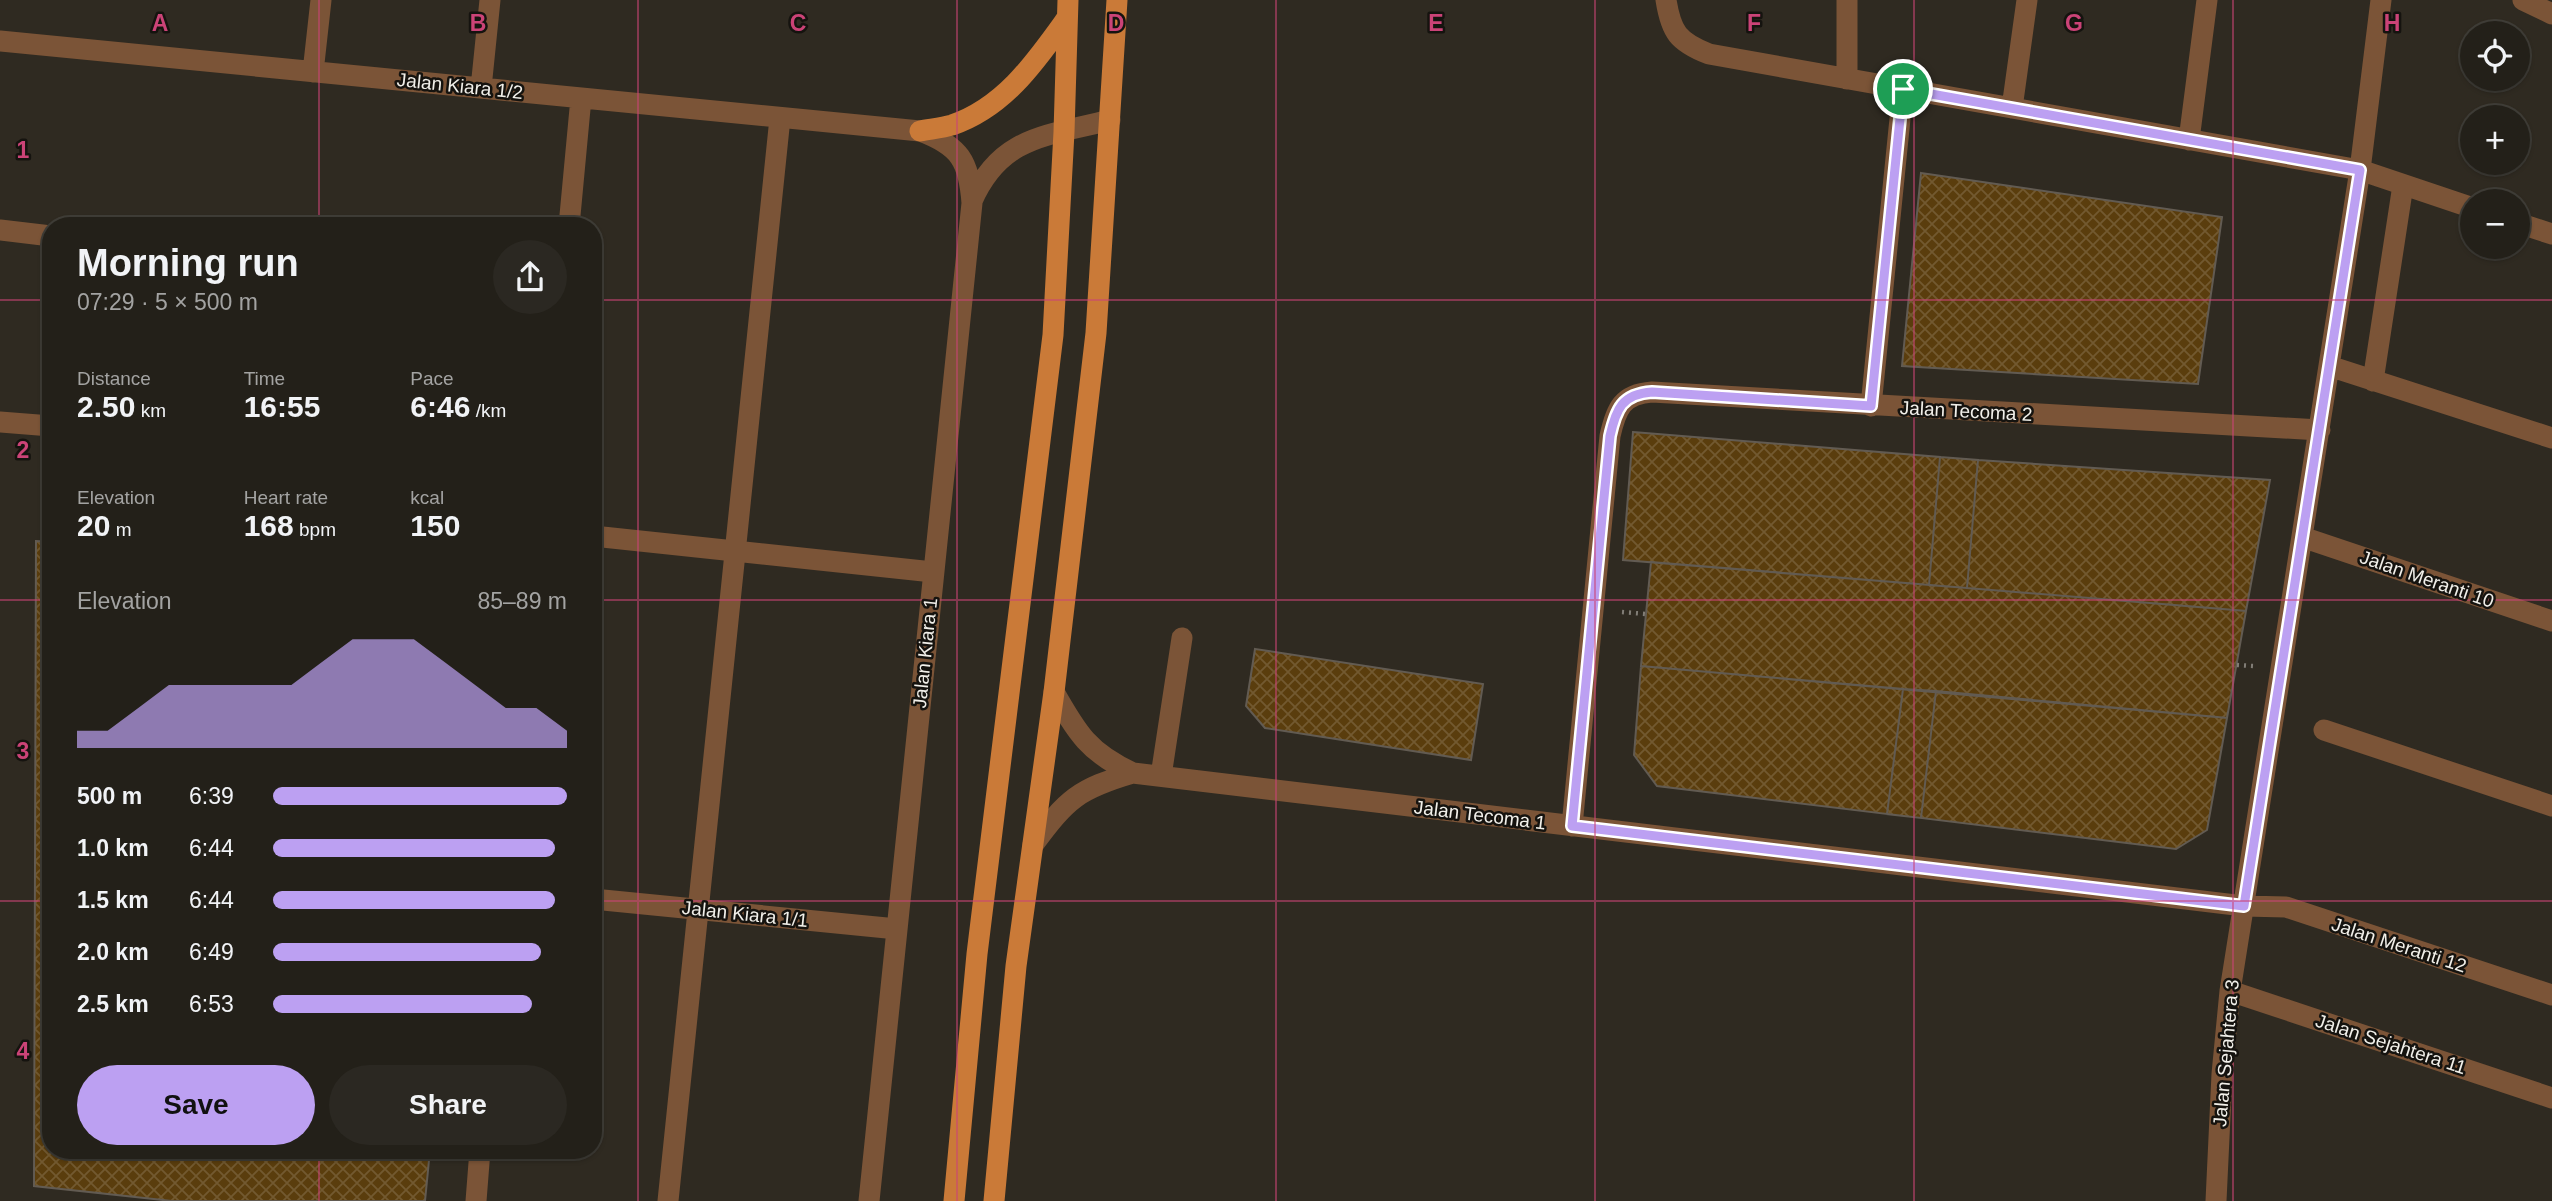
<!DOCTYPE html>
<html lang="en">
<head>
<meta charset="utf-8">
<style>
  :root { --surface:#232019; --page:#2b2822; --text:#f1f3f6; --muted:#a3a3a2; --line:#403e38; --accent:#bca0f2 }
  body { margin:0; font-family:Helvetica,sans-serif; background:var(--page); color:var(--text); height:100vh; display:flex; flex-direction:column; font-size:26px; white-space:nowrap }
  * { box-sizing:border-box; margin:0 }
  p { font-size:23px; color:var(--muted) }
  .icon { flex:none; width:38px; height:38px; fill:none; stroke:currentColor; stroke-width:2; stroke-linecap:round; stroke-linejoin:round }
  .map { position:relative; flex:1; overflow:hidden }
  .sheet { position:absolute; left:42px; top:217px; width:560px; height:942px; display:flex; flex-direction:column; background:var(--surface); border-radius:28px; box-shadow:0 2px 5px #0004,0 0 0 2px var(--line) }
  .sheet>* { flex:none }
  .controls { position:absolute; left:2460px; top:21px; display:grid; gap:14px }
  .controls a { display:grid; place-items:center; width:70px; height:70px; border-radius:50%; background:var(--surface); box-shadow:0 2px 5px #0004,0 0 0 2px var(--line); font-size:35px }
  .pin { position:absolute; display:grid; place-items:center; width:60px; height:60px; color:#fff; margin:-30px; border:4px solid #fff; border-radius:50%; box-shadow:0 2px 7px #0007 }
  .round { display:grid; place-items:center; flex:none; width:74px; height:74px; border-radius:37px; background:var(--page) }
  .overview { display:flex; align-items:center; justify-content:space-between; height:119px; padding:0 35px }
  h1 { font-size:38px; font-weight:700; line-height:52px }
  .stats { display:grid; grid-template-columns:repeat(3,1fr); gap:10px; height:119px; padding:7px 35px }
  .stats div { display:grid; align-content:center }
  .stats b { font-size:30px; font-weight:700 }
  .stats small { font-size:19px; font-weight:400 }
  .stats p { font-size:19px }
  .chart { height:196px; padding:14px 35px }
  .chart p { display:flex; justify-content:space-between }
  .chart svg { width:100%; height:126px; margin-top:7px; fill:var(--accent); opacity:.7 }
  .action { display:flex; gap:14px; margin-top:auto; padding:14px 35px }
  .action a { flex:1; height:80px; border-radius:42px; background:var(--accent); color:#111; font-size:28px; font-weight:700; line-height:80px; text-align:center }
  .action a+a { background:var(--page); color:var(--text) }
  ul { padding:0 35px; list-style:none; font-size:23px }
  li { display:grid; grid-template-columns:112px 84px 1fr; align-items:center; height:52px }
  li i { height:18px; border-radius:9px; background:var(--accent) }
  .map>svg:first-child { display:block }
</style>
</head>
<body>
<div class="map">
<svg width="2552" height="1201" viewBox="0 0 2552 1201">
  <defs>
    <pattern id="building-cross-hatch" width="8" height="8" patternUnits="userSpaceOnUse" patternTransform="scale(1.75)"><rect width="8" height="8" fill="#5a3d0d"/><path d="M0 0l8 8M0 8l8-8" fill="none" stroke="#725930"/></pattern>
  </defs>
  <rect width="100%" height="100%" fill="#2f2a21"/>
  <path fill="url(#building-cross-hatch)" stroke="#625b52" stroke-width="2" d="M1921,173L2222,217L2198,384L1902,366Z
    M1633,432L1940,457L1929,585L1623,560Z
    M1940,457L1978,460L1967,588L1929,585Z
    M1978,460L2270,480L2246,611L1967,588Z
    M36,541L51,542V1150H430L425,1201H172L34,1186Z
    M1651,562L1967,588L2246,611L2227,718L1641,666Z
    M1255,649L1483,684L1471,760L1265,728L1246,706Z
    M1641,666L1903,689L1887,814L1657,786L1634,755Z
    M1903,689L1936,691L1921,818L1887,814Z
    M1936,691L2227,718L2207,830L2176,849L1921,818Z"/>
  <g fill="none" stroke-linecap="round" stroke-linejoin="round">
    <path stroke="#827e77" stroke-width="4.5" stroke-dasharray="2 5" stroke-linecap="butt" d="M1622,612L1646,614
      M2237,665L2253,666"/>
    <path stroke="#7b5437" stroke-width="21" d="M1666,0C1671,32 1678,42 1709,54L2360,170L2473,208
      M1847,0V79
      M2523,0L2552,14
      M0,41L920,131C960,146 969,161 972,203L869,1201
      M313,72L321,0
      M481,88L490,0
      M2012,108L2027,0
      M2189,140L2207,0
      M972,201C1001,135 1048,136 1110,120
      M2518,223L2552,234
      M569,226L581,98
      M0,230L51,236
      M2329,366L2552,438
      M2373,381L2403,185
      M1871,406L1903,89
      M0,422L51,426
      M593,536L933,572
      M2302,537L2552,621
      M1054,692C1077,733 1089,753 1133,773L2244,906L2286,907L2552,995
      M2324,730L2552,806
      M1161,776L1182,638
      M1572,826L1610,436C1616,409 1622,394 1652,392L2320,430
      M1033,845C1067,799 1078,789 1133,773
      M593,899L897,929
      M2230,991L2552,1098
      M476,1201L480,1150
      M668,1201L780,118
      M2216,1201L2222,1074L2230,991L2360,170L2381,0"/>
    <path stroke="#ca7a38" stroke-width="21" d="M920,131C930,129 942,128 952,125C1005,107 1036,61 1067,18
      M954,1201L977,954L1053,335L1064,132L1068,0
      M994,1201L1016,966L1054,692L1096,333L1117,0"/>
  </g>
  <g fill="none" stroke-linecap="round" stroke-linejoin="round">
    <g stroke="#fff" stroke-width="14">
      <path id="route" d="M1903,89L2360,170L2244,906L1572,826L1610,436C1616,409 1622,394 1652,392L1871,406Z"/>
    </g>
    <use href="#route" stroke="#bca0f2" stroke-width="9"/>
  </g>
  <path fill="none" stroke="#cb4377" stroke-width="2" stroke-opacity="0.55" d="M319,0V226M638,0V1201M957,0V1201M1276,0V1201M1595,0V1201M1914,0V1201M2233,0V1201M0,300H51M593,300H2552M0,600H51M593,600H2552M0,901H51M593,901H2552M319,1150V1201"/>
  <g text-anchor="middle" dominant-baseline="central" stroke-width="5" stroke-linejoin="round" paint-order="stroke">
    <g font-size="19" fill="#f1efe9" stroke="#15130f">
      <text transform="translate(460 86) rotate(6)">Jalan Kiara 1/2</text>
      <text transform="translate(1966 411) rotate(3)">Jalan Tecoma 2</text>
      <text transform="translate(2427 579) rotate(19)">Jalan Meranti 10</text>
      <text transform="translate(925 653) rotate(-84)">Jalan Kiara 1</text>
      <text transform="translate(1480 815) rotate(7)">Jalan Tecoma 1</text>
      <text transform="translate(745 914) rotate(6)">Jalan Kiara 1/1</text>
      <text transform="translate(2399 945) rotate(18)">Jalan Meranti 12</text>
      <text transform="translate(2391 1044) rotate(18)">Jalan Sejahtera 11</text>
      <text transform="translate(2226 1053) rotate(-85)">Jalan Sejahtera 3</text>
    </g>
  </g>
  <g font-size="23" text-anchor="middle" font-weight="bold" fill="#cb4377" stroke="#15130f" stroke-width="5" stroke-linejoin="round" paint-order="stroke">
    <text x="160" y="31">A</text>
    <text x="478" y="31">B</text>
    <text x="798" y="31">C</text>
    <text x="1116" y="31">D</text>
    <text x="1436" y="31">E</text>
    <text x="1754" y="31">F</text>
    <text x="2074" y="31">G</text>
    <text x="2392" y="31">H</text>
    <text x="23" y="158">1</text>
    <text x="23" y="458">2</text>
    <text x="23" y="759">3</text>
    <text x="23" y="1059">4</text>
  </g>
</svg>
<div class="controls">
<a><svg class="icon" aria-label="locate" viewBox="0 0 24 24"><circle cx="12" cy="12" r="6"/><path d="M12 2v4M12 18v4M2 12h4M18 12h4"/></svg></a>
<a>+</a>
<a>−</a>
</div>
<div class="pin" style="left:1903px;top:89px;background:#1e9e55"><svg class="icon" aria-label="arrive" viewBox="0 0 24 24"><path d="M6 21V4h12l-3 4 3 4H6"/></svg></div>
<section class="sheet">
<div class="overview"><div><h1>Morning run</h1><p>07:29 · 5 × 500 m</p></div><a class="round"><svg class="icon" aria-label="share" viewBox="0 0 24 24"><path d="M12 15V3M7 8l5-5 5 5M5 13v7h14v-7"/></svg></a></div>
<div class="stats">
<div><p>Distance</p><b>2.50<small> km</small></b></div>
<div><p>Time</p><b>16:55</b></div>
<div><p>Pace</p><b>6:46<small> /km</small></b></div>
</div>
<div class="stats">
<div><p>Elevation</p><b>20<small> m</small></b></div>
<div><p>Heart rate</p><b>168<small> bpm</small></b></div>
<div><p>kcal</p><b>150</b></div>
</div>
<div class="chart"><p><span>Elevation</span>85–89 m</p>
<svg viewBox="0 0 160 44" preserveAspectRatio="none"><path d="M0 44V38L10 38L20 30L30 22L40 22L50 22L60 22L70 22L80 14L90 6L100 6L110 6L120 14L130 22L140 30L150 30L160 38V44z"/></svg>
</div>
<ul>
<li><b>500 m</b>6:39<i style="width:100%"></i></li>
<li><b>1.0 km</b>6:44<i style="width:96%"></i></li>
<li><b>1.5 km</b>6:44<i style="width:96%"></i></li>
<li><b>2.0 km</b>6:49<i style="width:91%"></i></li>
<li><b>2.5 km</b>6:53<i style="width:88%"></i></li>
</ul>
<div class="action"><a>Save</a><a>Share</a></div>
</section>
</div>
</body>
</html>
